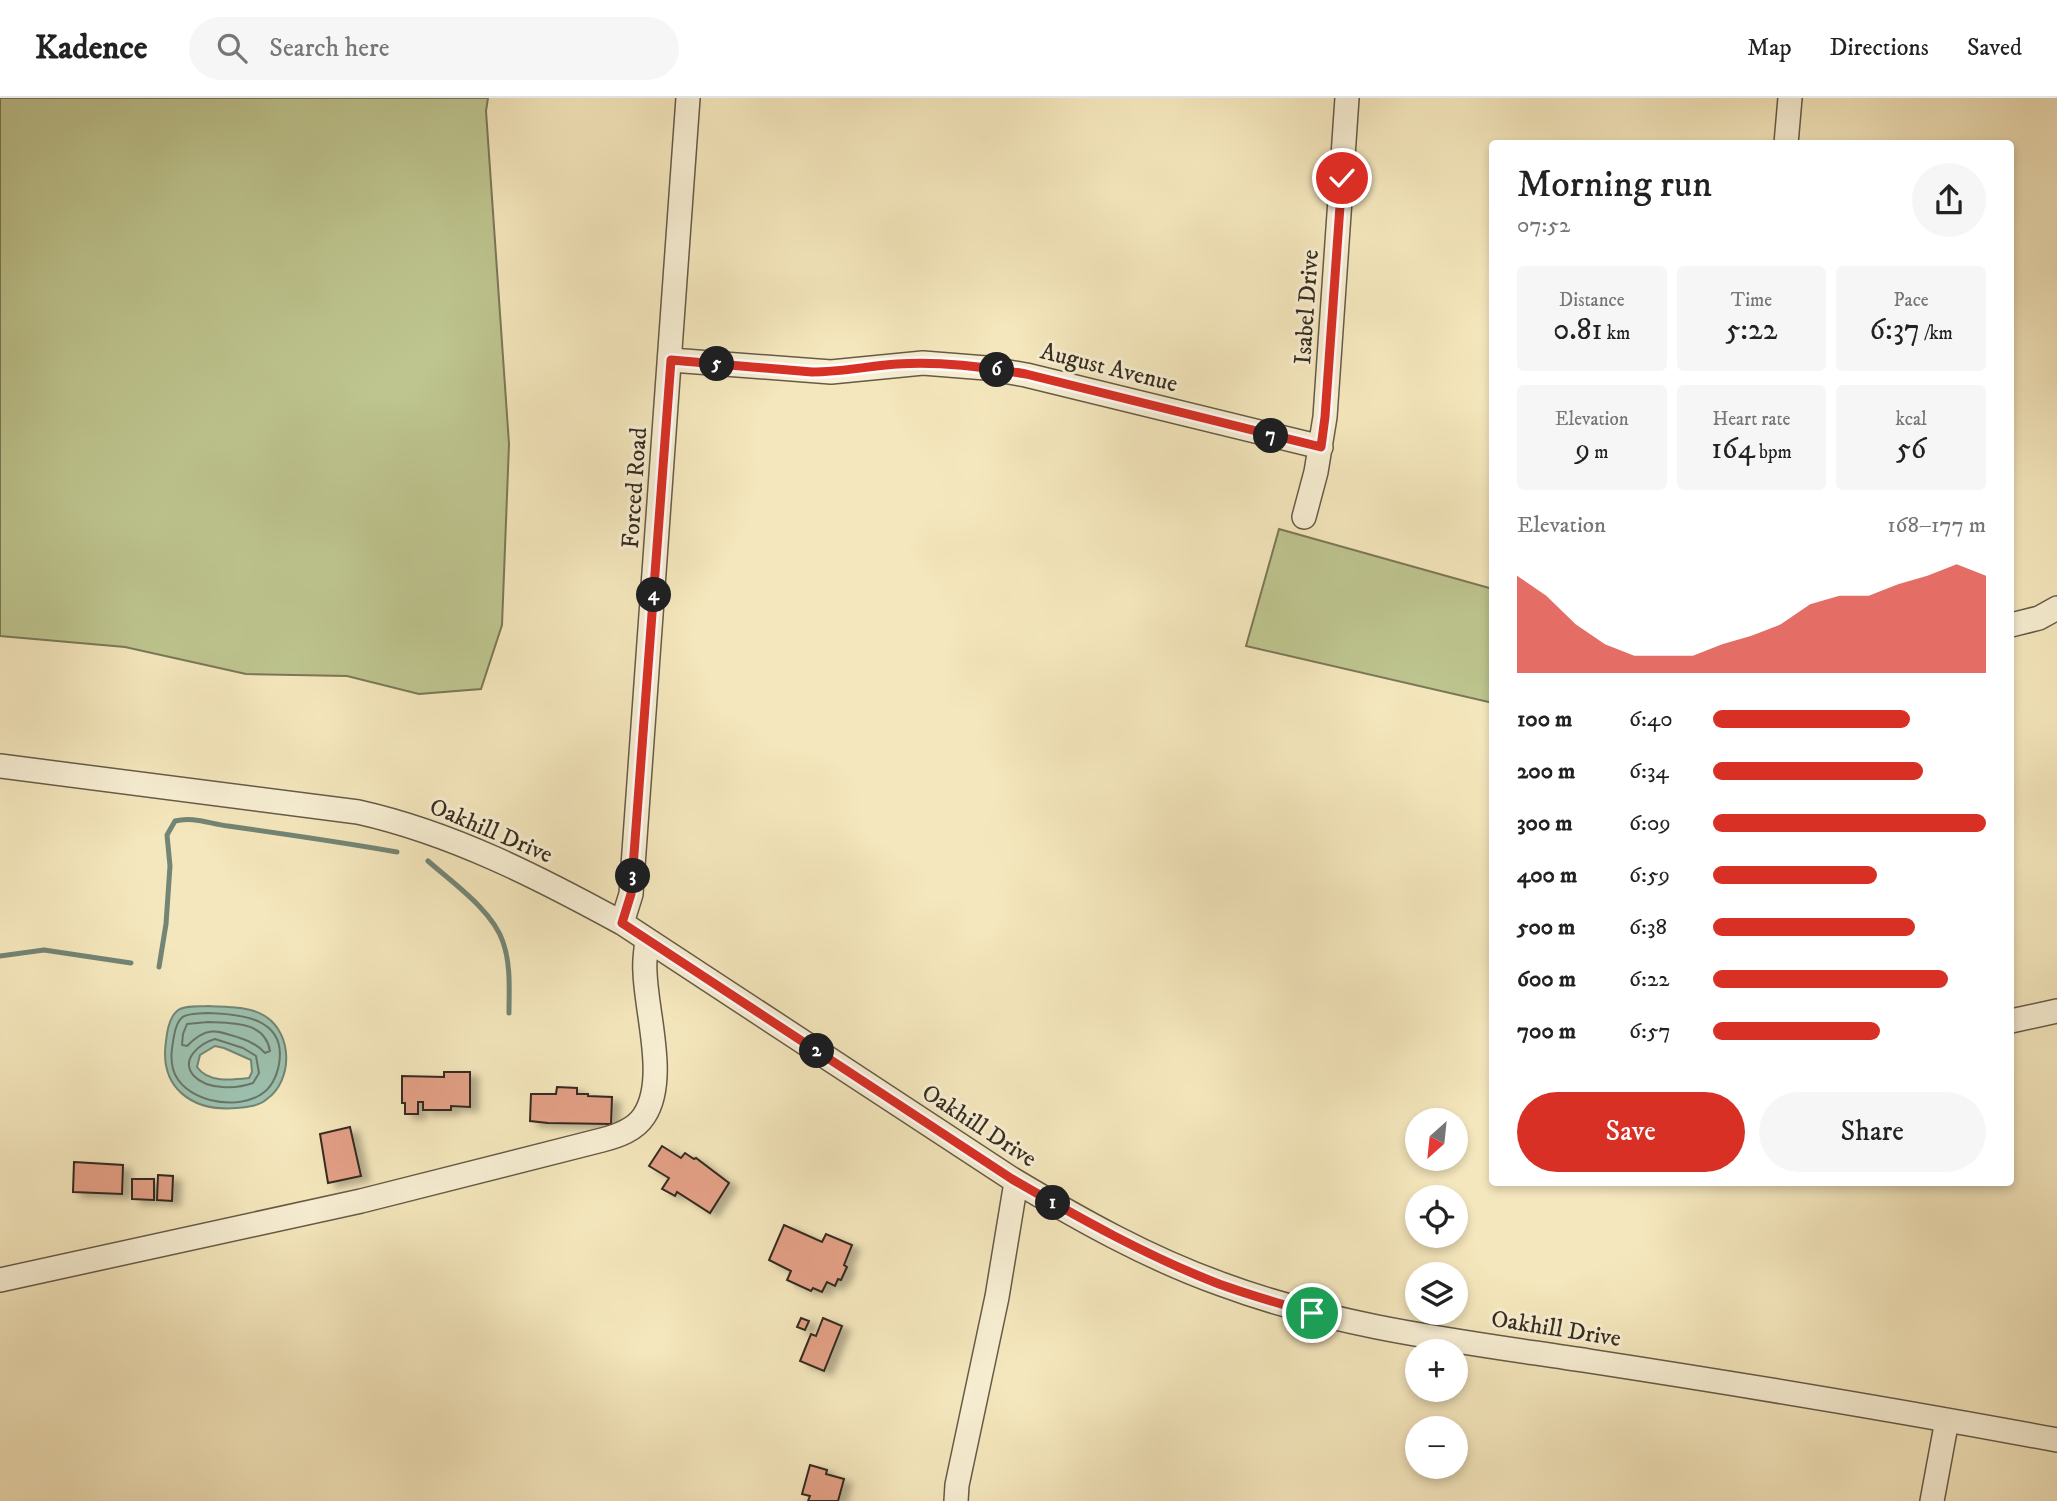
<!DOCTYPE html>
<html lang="en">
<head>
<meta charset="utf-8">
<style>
  :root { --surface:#fff; --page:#f6f6f6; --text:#222; --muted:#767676; --line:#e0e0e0; --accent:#d93025 }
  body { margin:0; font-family:"IM FELL DW Pica",serif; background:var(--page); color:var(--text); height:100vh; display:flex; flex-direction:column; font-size:26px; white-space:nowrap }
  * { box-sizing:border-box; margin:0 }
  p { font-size:23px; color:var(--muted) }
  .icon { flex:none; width:38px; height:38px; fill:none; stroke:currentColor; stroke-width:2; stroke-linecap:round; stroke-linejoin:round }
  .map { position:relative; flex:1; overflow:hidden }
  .panel { position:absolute; left:1489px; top:42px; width:525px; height:1046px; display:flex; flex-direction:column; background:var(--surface); border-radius:7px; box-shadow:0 4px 10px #0003 }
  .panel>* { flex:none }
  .needle { width:46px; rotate:207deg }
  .controls { position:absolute; left:1405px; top:1010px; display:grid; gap:14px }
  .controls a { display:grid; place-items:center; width:63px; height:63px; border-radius:50%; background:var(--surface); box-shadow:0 4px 10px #0003; font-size:35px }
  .pin { position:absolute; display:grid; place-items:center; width:60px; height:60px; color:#fff; margin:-30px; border:4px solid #fff; border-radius:50%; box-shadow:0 2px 7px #0007 }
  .km { position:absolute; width:35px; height:35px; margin:-18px; border-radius:50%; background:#222; color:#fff; font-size:19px; line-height:35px; text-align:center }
  .round { display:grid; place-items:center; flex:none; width:74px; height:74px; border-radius:37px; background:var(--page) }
  .headline { display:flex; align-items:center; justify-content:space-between; height:119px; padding:0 28px }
  h1 { font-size:38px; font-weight:600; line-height:52px }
  .stats { display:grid; grid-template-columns:repeat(3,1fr); gap:10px; height:119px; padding:7px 28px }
  .stats div { display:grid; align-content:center; border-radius:7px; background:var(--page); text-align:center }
  .stats b { font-size:30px; font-weight:600 }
  .stats small { font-size:19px; font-weight:400 }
  .stats p { font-size:19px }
  .chart { height:196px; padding:14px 28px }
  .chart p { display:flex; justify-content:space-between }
  .chart svg { width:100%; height:126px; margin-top:7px; fill:var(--accent); opacity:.7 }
  .cta { display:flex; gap:14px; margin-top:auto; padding:14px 28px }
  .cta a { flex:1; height:80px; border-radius:42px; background:var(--accent); color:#fff; font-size:28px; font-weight:600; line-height:80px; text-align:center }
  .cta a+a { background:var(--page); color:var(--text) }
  ul { padding:0 28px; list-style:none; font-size:23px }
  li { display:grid; grid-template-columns:112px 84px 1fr; align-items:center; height:52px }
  li i { height:18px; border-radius:9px; background:var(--accent) }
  header { display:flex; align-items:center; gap:42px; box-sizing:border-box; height:98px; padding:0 35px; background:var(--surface); border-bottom:2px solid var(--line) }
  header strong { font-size:33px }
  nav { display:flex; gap:38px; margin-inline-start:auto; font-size:24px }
  .search { width:490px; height:63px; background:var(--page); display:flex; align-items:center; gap:18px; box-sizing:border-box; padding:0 24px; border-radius:38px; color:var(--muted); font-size:26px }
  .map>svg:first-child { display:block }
</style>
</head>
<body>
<header>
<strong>Kadence</strong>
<div class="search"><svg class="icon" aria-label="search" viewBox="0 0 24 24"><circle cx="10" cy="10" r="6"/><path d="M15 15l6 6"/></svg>Search here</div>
<nav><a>Map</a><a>Directions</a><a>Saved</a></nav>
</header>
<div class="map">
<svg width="2057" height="1403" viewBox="0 0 2057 1403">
  <defs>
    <filter id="shadow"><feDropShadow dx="8" dy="4.5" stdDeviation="3.5" flood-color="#0004"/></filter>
  </defs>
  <rect width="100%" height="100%" fill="#f5e7bd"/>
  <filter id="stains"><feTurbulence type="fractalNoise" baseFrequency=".00286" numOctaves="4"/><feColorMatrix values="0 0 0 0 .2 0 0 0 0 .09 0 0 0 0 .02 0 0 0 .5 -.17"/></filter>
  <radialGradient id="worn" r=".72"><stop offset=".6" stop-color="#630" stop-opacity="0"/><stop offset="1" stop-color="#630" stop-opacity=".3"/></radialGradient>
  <path fill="#bec58f" stroke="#7a7858" stroke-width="2" d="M0,0H488L486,13L509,346L502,527L481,591L419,596L347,578L246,576L125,549L0,538Z
    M1279,431L1493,491V605L1246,548Z"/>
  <path fill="#9cc0ae" stroke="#738575" stroke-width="2" fill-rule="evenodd" d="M208,908C227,909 249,908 265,918C293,936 293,982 267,1001C259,1008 248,1009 237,1010C192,1014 159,990 166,943C167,933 169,920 177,913C184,907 199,909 208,908ZM215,948L224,950L251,962L252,974L249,980C232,982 208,985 197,969L200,957Z"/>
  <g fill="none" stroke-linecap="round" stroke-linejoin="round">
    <path stroke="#687667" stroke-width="2" d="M208,915C241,916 287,920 279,966C277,978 271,991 260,997C234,1013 182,1003 173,971C170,960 172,949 174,938C178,914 187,916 208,915Z
      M208,924C232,925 265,923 270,953L265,955C258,947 250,943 240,940C216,932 207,928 187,948L182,947L183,936L187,926Z
      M215,941L243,950L256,958L259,975L253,985C237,991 207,992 194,978C179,961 201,945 215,941Z"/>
    <path stroke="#738575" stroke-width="5" d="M428,763C453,785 493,813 503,844C511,867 509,891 509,915
      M0,858L44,852L131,865
      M159,869L166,826L170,768L167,737L175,723C193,718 210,726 228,728C285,736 341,744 397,754"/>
  </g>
  <path fill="#e3a086" stroke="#352c20" stroke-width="2" filter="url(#shadow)" d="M444,974H470V1009L451,1008V1012H423V1004H418V1016H405V1005H402V978L444,979Z
    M557,989L577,990V996H588V998L612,999L611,1026L548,1025L530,1023L531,996H556Z
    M350,1029L361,1078L328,1085L320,1036Z
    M662,1048L681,1060L685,1055L694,1061L696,1060L729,1085L710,1115L677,1094L675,1098L662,1091L669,1080L649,1068Z
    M74,1064L123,1067L122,1096L73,1094Z
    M158,1077L173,1078L172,1103L157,1102Z
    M132,1081H154V1102L132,1101Z
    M784,1127L822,1144L826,1136L852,1147L844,1167L847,1169L841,1182L838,1181L835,1188L827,1184L822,1194L813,1190L811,1193L787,1182L791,1173L769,1162Z
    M801,1220L809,1223L805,1232L797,1229Z
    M823,1220L842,1228L824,1273L800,1263L811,1236L816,1238Z
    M810,1367L827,1372L826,1376L844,1381L838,1403H808L810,1398L802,1396Z"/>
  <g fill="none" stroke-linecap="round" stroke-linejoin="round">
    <g stroke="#655b47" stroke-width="26">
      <path id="minor" d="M1786,46L1790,0
        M671,262L831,274L923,265L986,270L1026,277L1321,349
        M1304,419L1316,374L1325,319L1347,0
        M2011,527L2039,520L2057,510
        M0,668L358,714C452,735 538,779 622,825L1012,1081C1079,1121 1148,1160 1221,1186C1339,1230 1465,1244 1589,1263C1745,1287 1901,1313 2057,1342
        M622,825L631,796L688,0
        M2011,923L2057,913
        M0,1182L361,1103L602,1042C618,1038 635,1032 644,1018C668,982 646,915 645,874C644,863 646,852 647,842
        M956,1403L957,1387L997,1199L1016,1084
        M1932,1403L1947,1322"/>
    </g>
    <use href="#minor" stroke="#f8efd4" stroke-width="23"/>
  </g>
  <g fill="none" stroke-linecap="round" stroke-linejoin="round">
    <g stroke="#fff" stroke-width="14">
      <path id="route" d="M1312,1215C1281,1206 1249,1197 1219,1186C1147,1158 1079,1120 1012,1081L622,825L631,796L671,262L812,274C841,274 869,268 897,266C941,263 983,269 1026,276L1321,349L1325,319L1342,80"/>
    </g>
    <use href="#route" stroke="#d93025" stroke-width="9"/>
  </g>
  <g text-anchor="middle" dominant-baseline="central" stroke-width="6" stroke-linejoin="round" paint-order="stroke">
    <g font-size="24" fill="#352c20" stroke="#f8efd4">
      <text transform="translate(1307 209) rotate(-86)">Isabel Drive</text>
      <text transform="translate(1109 270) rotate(14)">August Avenue</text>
      <text transform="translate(635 390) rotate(-86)">Forced Road</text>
      <text transform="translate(491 733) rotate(23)">Oakhill Drive</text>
      <text transform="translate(979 1028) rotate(33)">Oakhill Drive</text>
      <text transform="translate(1556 1231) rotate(9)">Oakhill Drive</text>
    </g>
  </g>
  <rect width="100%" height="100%" filter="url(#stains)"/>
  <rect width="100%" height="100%" fill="url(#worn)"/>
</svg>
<div class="controls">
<a><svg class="needle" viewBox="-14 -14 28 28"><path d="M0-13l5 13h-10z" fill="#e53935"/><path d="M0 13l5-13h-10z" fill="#767676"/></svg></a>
<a><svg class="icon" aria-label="locate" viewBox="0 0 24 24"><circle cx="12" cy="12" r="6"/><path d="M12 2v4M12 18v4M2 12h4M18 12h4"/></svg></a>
<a><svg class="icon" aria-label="layers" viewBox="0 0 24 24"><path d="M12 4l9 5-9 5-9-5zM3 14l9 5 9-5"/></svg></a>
<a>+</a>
<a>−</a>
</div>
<div class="pin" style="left:1312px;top:1215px;background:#1e9e55"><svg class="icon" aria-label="arrive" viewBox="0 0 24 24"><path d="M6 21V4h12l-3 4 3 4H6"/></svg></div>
<div class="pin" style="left:1342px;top:80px;background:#d93025"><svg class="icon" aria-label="check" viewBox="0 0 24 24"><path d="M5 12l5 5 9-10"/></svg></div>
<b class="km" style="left:1053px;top:1105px">1</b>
<b class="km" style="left:817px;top:953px">2</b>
<b class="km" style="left:633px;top:778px">3</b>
<b class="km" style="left:654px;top:497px">4</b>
<b class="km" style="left:717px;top:266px">5</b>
<b class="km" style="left:997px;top:272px">6</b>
<b class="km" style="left:1271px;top:338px">7</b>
<section class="panel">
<div class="headline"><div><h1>Morning run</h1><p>07:52</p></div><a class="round"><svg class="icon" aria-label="share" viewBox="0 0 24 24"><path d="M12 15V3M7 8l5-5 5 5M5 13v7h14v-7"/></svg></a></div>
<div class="stats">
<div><p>Distance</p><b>0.81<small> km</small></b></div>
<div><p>Time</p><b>5:22</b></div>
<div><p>Pace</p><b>6:37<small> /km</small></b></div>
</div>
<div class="stats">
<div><p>Elevation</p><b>9<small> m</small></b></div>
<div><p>Heart rate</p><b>164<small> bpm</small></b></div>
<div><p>kcal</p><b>56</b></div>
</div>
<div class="chart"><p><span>Elevation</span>168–177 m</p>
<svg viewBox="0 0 160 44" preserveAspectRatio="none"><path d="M0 44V10L10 17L20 27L30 34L40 38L50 38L60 38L70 34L80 31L90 27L100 20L110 17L120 17L130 13L140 10L150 6L160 10V44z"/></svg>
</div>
<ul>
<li><b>100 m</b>6:40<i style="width:72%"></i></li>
<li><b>200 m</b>6:34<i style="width:77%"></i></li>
<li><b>300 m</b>6:09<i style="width:100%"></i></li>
<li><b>400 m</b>6:59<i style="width:60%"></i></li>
<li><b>500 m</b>6:38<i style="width:74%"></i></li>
<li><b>600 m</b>6:22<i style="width:86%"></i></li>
<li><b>700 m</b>6:57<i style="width:61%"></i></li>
</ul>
<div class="cta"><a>Save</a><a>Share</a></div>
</section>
</div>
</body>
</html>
